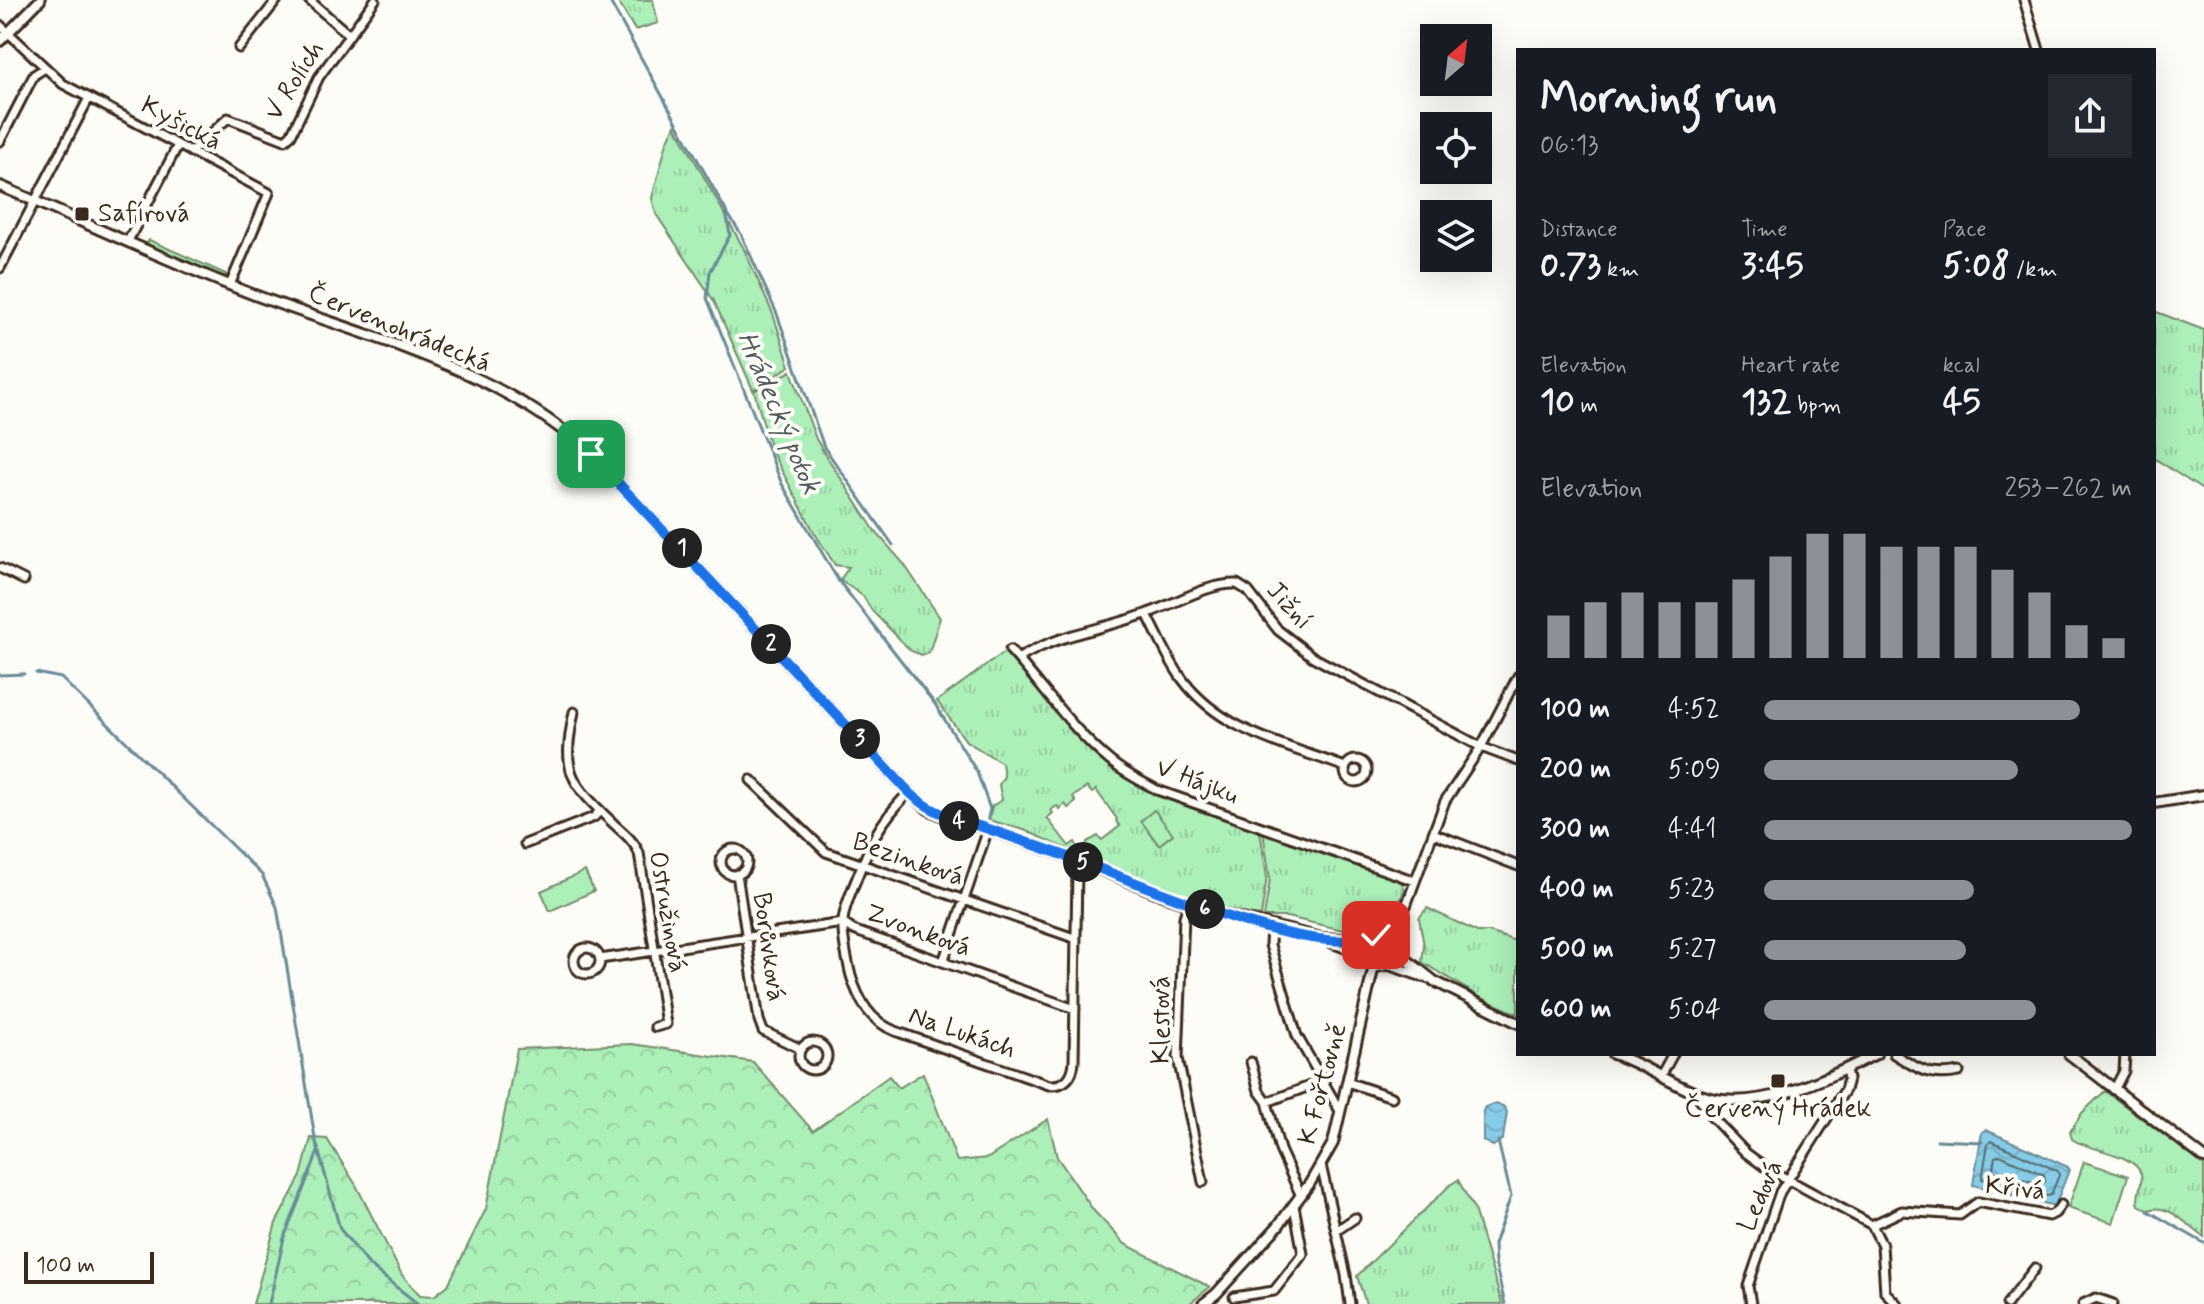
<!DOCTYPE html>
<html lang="en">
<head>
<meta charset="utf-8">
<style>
  :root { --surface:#171b24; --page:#242831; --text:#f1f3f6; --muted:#9ea1a6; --accent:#8c9099 }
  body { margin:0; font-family:Mynerve,sans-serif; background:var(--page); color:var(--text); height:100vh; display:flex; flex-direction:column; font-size:30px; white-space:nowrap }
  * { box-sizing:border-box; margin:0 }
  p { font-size:26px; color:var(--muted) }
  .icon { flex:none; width:44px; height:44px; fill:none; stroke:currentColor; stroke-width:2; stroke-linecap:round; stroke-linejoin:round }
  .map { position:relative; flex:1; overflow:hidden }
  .details { position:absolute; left:1516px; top:48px; width:640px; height:1008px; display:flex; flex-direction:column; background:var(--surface); border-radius:0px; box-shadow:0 8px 32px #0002 }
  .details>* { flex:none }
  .needle { width:52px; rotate:28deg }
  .fabs { position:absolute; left:1420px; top:24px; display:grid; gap:16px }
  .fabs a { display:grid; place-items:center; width:72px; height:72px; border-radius:0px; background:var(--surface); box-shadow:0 8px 32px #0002; font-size:40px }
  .scale { position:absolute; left:24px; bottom:20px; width:130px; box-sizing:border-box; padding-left:8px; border:4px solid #3b2a1e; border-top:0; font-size:22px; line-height:28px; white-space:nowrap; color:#3b2a1e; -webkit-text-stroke:6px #fdfcf7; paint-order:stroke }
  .pin { position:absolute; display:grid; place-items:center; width:68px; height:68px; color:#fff; margin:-34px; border-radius:16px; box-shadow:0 4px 12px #0006 }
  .km { position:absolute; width:40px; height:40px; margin:-20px; border-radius:50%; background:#222; color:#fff; font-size:22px; line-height:40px; text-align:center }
  .round { display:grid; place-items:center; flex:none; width:84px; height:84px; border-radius:0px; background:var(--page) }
  .head { display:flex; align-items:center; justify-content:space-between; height:136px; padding:0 24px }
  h1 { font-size:44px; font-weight:700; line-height:60px }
  .metrics { display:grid; grid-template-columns:repeat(3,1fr); gap:12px; height:136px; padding:8px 24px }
  .metrics div { display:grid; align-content:center }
  .metrics b { font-size:34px; font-weight:700 }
  .metrics small { font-size:22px; font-weight:400 }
  .metrics p { font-size:22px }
  .chart { height:224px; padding:16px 24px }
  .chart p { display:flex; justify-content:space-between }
  .chart svg { width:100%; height:144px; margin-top:8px; stroke:var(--accent); stroke-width:6 }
  ul { padding:0 24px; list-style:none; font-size:26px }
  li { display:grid; grid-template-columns:128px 96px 1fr; align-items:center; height:60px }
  li i { height:20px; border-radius:10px; background:var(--accent) }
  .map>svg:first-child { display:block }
</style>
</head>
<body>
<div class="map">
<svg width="2204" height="1304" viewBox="0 0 2204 1304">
  <defs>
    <pattern id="grass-tufts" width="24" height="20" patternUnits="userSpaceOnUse" patternTransform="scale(2)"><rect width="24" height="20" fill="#acefb9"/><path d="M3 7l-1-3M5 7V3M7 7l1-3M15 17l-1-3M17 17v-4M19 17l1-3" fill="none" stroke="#95cd9f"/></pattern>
    <pattern id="forest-crowns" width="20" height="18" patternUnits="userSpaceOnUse" patternTransform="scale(2)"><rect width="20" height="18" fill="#acefb9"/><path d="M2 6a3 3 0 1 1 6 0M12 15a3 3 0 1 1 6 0" fill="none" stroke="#95cd9f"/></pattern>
    <pattern id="water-waves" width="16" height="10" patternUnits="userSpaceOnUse" patternTransform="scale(2)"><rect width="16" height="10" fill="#86cce8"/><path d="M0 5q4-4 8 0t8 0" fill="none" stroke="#75afc7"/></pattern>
  </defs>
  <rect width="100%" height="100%" fill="#fdfcf7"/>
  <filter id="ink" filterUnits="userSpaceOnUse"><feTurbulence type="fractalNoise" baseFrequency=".0125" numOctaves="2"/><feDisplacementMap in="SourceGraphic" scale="16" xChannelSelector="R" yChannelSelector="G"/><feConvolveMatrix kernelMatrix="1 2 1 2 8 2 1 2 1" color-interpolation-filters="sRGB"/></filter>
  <g filter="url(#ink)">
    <path fill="url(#grass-tufts)" stroke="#748c6c" stroke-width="2" d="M617,0H653L658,23L635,30Z
      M675,125L743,247L773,314L790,366L753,390L714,301L656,214L652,198L667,142Z
      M149,240L228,275L221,278L146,245Z
      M2154,311L2204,330V491L2154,458Z
      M791,371L816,439L827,457L875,531L904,564L940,618L929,653L922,655L911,651L872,611L863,596L840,580L849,567L835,565L814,532L771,450L754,391Z
      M1006,651C1044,699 1086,754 1140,785C1176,806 1221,817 1260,831L1267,877L1261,916L1254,915L1253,918L1193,901L1085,856L1087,842L1098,836L1102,840L1120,826L1116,821L1117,819L1096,790L1092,793L1087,787L1073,797L1076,802L1068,808L1065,804L1060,809L1057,806L1051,810L1053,813L1047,818L1069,846L1075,842L1078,848L1076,853L1024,830L989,820L992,806L1002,800L999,785L1004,776L1002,763L966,741L937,701Z
      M1263,832L1400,880L1405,889L1397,907L1388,919L1356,933L1287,917H1264L1270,879Z
      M1427,908L1477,932H1489L1518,942V1014L1483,999L1422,962L1424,946L1419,918Z
      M2105,1091L2204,1165V1237C2188,1226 2168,1202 2148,1210L2139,1205C2135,1194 2144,1184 2141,1174C2135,1153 2086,1150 2072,1139L2070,1132L2082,1113Z
      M1458,1180L1474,1209L1502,1304H1366L1357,1276L1450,1185Z"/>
    <path fill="url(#forest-crowns)" stroke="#748c6c" stroke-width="2" d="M632,1044L753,1062L813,1131L889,1076L899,1088L923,1073L957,1161L988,1158L1048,1119L1057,1157L1094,1211L1125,1244L1210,1287L1189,1304H253L276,1223L301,1176L311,1138L327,1139L356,1185L402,1275L420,1295L434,1296L448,1285L486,1209L517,1049Z"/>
    <path fill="#acefb9" stroke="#748c6c" stroke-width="2" d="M1154,810L1173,834L1159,845L1141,821Z
      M585,871L594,891L550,911L541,891Z
      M2084,1162L2128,1176L2113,1223L2068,1208Z"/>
    <path fill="url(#water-waves)" stroke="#688b97" stroke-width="2" d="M1494,1104L1503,1106L1507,1112L1503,1139L1493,1146L1483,1141V1111L1485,1107Z
      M1986,1130L2068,1167L2069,1170L2055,1206L1973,1185L1982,1132Z"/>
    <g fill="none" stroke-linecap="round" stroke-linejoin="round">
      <path stroke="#596b6f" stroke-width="2" d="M1991,1141L2058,1171L2059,1175L2051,1195L2047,1196L1982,1179L1988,1144Z
        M2000,1155L2044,1175L2045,1182L2041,1184L1995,1172L1993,1169L1995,1157Z"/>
      <path stroke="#688b97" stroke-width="3" d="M609,0L726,211L730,235L710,272L707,298L782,484L838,580L935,704L977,772L990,809L987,822L991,823
        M728,214L741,234L777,314L824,447L893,545
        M36,673L61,678L262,875L277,907L315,1138L340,1229L370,1266L418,1304
        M0,675L24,674
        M1937,1140L1982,1142
        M1498,1141L1511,1196L1494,1244L1495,1263L1505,1304
        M2148,1211L2204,1243
        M269,1304L284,1238L318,1152"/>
      <g stroke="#3b2a1e" stroke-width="13">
        <path id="minor" d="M309,0L348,34
          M2024,0L2039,50
          M0,25L63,84L269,193L230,285
          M239,48L277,0
          M0,141L34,75L45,68
          M191,152L228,118L285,140L291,135L319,77L375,0
          M128,241L178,145
          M0,268L89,98
          M0,568L24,580
          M1147,614C1158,635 1168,660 1183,680C1222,732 1287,745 1345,767
          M1010,650C1043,686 1071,729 1110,761C1124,773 1141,781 1157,790L1415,881
          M1018,659C1056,634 1106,629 1148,613C1175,604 1207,583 1237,584L1248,591L1278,630L1313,657L1481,747L1518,761
          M574,712C561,774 570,782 615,825C624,833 634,841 639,853L666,1024L655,1027
          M1345 771a11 11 0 1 1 22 0a11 11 0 1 1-22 0Z
          M751,780L826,852L1074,938
          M909,792C877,826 873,838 856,880C851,893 844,907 843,921C842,938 847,959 851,976C859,1001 870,1021 895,1031L1049,1085C1065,1086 1073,1077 1074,1061L1077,870L1079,861
          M1433,833L1518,866
          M525,844L594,817L600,811
          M721 862a13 13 0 1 1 26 0a13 13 0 1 1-26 0Z
          M737,874L759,1020L763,1031L801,1049
          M1188,904L1184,917L1178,1058L1203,1182
          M1271,927L1270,945L1297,1036L1340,1111
          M1390,937L1406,906L1445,801L1481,747L1518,676
          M574 961a13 13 0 1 1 26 0a13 13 0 1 1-26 0Z
          M600,959L843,923L853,930L1075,1009
          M943,962L988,829
          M799 1056a14 14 0 1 1 28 0a14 14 0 1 1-28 0Z
          M1894,1054C1918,1069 1930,1078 1959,1072
          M1251,1062L1259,1091L1267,1102
          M1661,1076L1673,1054
          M1347,1082L1392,1097
          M2114,1090L2124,1071L2125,1054
          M1697,1094L1711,1116L1746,1153L1765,1167L1872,1225L1882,1245L1885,1292L1897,1304
          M1321,1165L1346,1275L1350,1304
          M1301,1196L1280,1150L1267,1102L1323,1081
          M1872,1225L1902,1211L1960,1215L1978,1202L2049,1216L2055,1213L2061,1205
          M1336,1231L1355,1218
          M1234,1297L1274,1291L1303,1254L1294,1206
          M1751,1304L1748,1286L1780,1192L1845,1090L1848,1079L1846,1069
          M2007,1304L2035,1268
          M2083,1304L2096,1298L2113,1304"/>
      </g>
      <g stroke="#3b2a1e" stroke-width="14">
        <path id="tertiary" d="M0,41L40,0
          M0,186C84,222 167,261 252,294C368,338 498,367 591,454L909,792L928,809L946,817L988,829L1079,861L1160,894L1213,912L1322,938L1361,940L1377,934L1387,935L1393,940L1402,956L1434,981L1518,1023
          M2154,803L2204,795
          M1330,942L1357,952L1377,967L1391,964L1397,950
          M1389,965L1430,979
          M1613,1054C1643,1064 1669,1083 1698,1094C1753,1116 1826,1079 1876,1054
          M2069,1054L2204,1158
          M1203,1304L1216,1294L1278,1226L1310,1183L1333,1143L1374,966"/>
      </g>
      <use href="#minor" stroke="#fdfcf7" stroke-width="7"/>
      <use href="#tertiary" stroke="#fdfcf7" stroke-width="8"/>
    </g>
  </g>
  <g fill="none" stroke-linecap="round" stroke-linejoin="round" filter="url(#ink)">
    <g stroke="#fff" stroke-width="16">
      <path id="route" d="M591,454L909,792C934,816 960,819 991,830C1018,839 1045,849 1072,858C1136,881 1315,963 1376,935"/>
    </g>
    <use href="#route" stroke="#1a73e8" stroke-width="10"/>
  </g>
  <g fill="#3b2a1e" stroke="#fdfcf7" stroke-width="3">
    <rect x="74" y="206" width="16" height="16" rx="4"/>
    <rect x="1770" y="1073" width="16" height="16" rx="4"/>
  </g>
  <g text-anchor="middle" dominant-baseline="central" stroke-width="8" stroke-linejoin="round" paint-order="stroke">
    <g font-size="26" fill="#3b2a1e" stroke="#fdfcf7">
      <text transform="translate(295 81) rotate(-58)">V Rolích</text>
      <text transform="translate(181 124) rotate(28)">Kyšická</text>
      <text transform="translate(399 329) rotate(22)">Červenohrádecká</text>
      <text transform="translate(1289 606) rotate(48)">Jižní</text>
      <text transform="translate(1197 782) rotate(21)">V Hájku</text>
      <text transform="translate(908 860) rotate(19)">Bezinková</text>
      <text transform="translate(667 912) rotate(80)">Ostružinová</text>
      <text transform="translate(918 931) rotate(20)">Zvonková</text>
      <text transform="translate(768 947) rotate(82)">Borůvková</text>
      <text transform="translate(1162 1020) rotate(-90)">Klestová</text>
      <text transform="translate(962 1033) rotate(19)">Na Lukách</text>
      <text transform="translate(1323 1084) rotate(-75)">K Fořtovně</text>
      <text transform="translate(2015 1189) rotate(6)">Křivá</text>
      <text transform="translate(1761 1196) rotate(-66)">Ledová</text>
    </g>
    <g font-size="26" fill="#3b2a1e" stroke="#fdfcf7" text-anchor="start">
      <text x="98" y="214">Safírová</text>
      <text x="1778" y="1109" text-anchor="middle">Červený Hrádek</text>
    </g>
    <g font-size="28" font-style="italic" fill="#525b5b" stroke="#fdfcf7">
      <text transform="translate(778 413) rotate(67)">Hrádecký potok</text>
    </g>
  </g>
</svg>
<div class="fabs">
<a><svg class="needle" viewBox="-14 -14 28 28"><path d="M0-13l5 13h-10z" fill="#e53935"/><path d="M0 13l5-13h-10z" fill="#9ea1a6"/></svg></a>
<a><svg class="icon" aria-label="locate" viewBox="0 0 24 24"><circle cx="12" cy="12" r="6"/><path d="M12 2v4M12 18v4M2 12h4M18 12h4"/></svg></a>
<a><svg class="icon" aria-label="layers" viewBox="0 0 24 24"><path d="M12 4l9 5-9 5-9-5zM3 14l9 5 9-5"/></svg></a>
</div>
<div class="scale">100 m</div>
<div class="pin" style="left:591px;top:454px;background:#1e9e55"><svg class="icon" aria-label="arrive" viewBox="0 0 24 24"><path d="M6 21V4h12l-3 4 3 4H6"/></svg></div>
<div class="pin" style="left:1376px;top:935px;background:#d93025"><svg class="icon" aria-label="check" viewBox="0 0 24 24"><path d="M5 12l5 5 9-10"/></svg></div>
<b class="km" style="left:682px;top:548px">1</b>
<b class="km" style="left:771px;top:644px">2</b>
<b class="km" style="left:860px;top:739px">3</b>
<b class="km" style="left:959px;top:821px">4</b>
<b class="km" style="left:1083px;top:862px">5</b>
<b class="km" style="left:1205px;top:909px">6</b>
<section class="details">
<div class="head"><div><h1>Morning run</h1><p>06:13</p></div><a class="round"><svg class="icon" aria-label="share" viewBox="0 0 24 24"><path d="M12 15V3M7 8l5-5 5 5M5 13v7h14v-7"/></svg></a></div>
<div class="metrics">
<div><p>Distance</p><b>0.73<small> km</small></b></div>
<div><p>Time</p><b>3:45</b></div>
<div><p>Pace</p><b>5:08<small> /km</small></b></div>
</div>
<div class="metrics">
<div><p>Elevation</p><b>10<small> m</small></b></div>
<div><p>Heart rate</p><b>132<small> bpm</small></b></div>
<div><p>kcal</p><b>45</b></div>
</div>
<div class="chart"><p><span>Elevation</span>253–262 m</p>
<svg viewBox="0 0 160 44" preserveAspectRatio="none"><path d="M5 44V31M15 44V27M25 44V24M35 44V27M45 44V27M55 44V20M65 44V13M75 44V6M85 44V6M95 44V10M105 44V10M115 44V10M125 44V17M135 44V24M145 44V34M155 44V38"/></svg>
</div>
<ul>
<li><b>100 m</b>4:52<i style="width:86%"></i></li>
<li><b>200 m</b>5:09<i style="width:69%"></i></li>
<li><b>300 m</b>4:41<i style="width:100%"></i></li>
<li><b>400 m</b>5:23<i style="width:57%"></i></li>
<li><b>500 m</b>5:27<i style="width:55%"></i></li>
<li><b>600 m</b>5:04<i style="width:74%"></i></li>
</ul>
</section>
</div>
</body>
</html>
